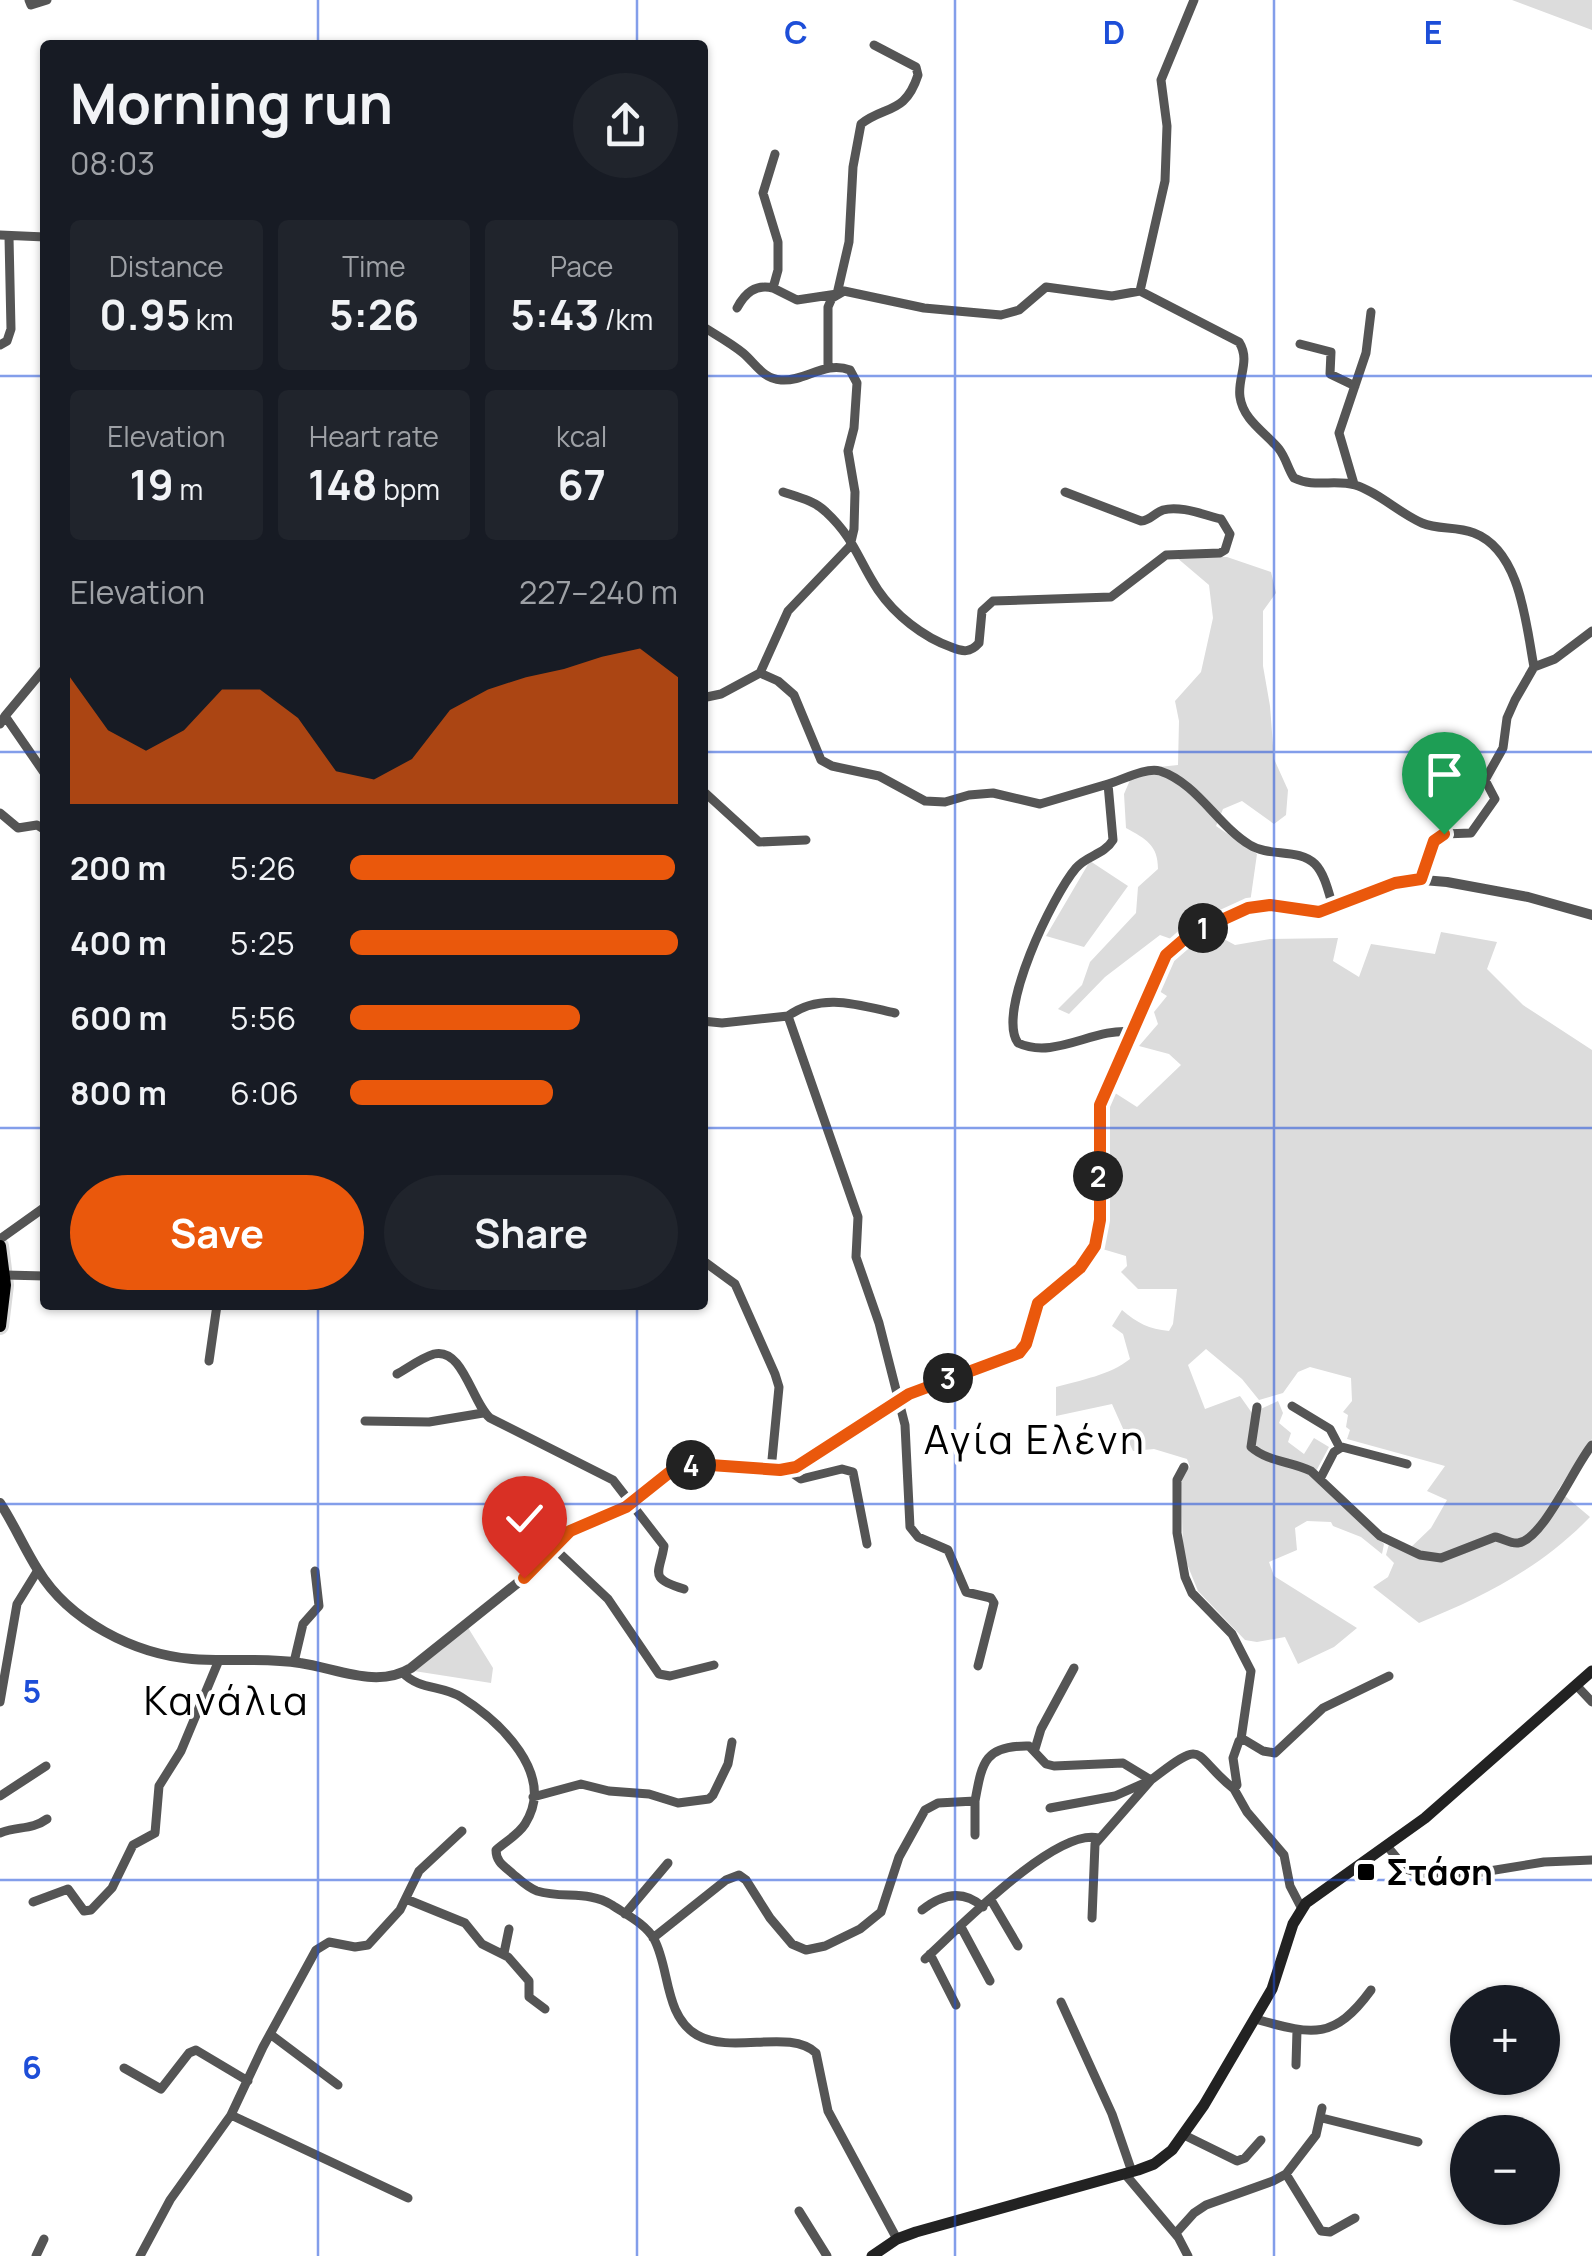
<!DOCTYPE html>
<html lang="en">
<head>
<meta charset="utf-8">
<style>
  :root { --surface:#171b24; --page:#20242c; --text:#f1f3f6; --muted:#9ea1a6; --accent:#ea580c }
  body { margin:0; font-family:Manrope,sans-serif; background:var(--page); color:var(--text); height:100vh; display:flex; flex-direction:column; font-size:38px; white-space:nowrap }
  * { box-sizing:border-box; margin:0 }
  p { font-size:32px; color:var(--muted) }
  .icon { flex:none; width:55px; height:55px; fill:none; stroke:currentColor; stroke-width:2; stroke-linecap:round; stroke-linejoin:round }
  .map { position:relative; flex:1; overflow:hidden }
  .panel { position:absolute; left:40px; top:40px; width:668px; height:1270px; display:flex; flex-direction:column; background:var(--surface); border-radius:10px; box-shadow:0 2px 8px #0004 }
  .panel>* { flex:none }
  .buttons { position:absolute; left:1450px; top:1985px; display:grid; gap:20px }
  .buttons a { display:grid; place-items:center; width:110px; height:110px; border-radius:50%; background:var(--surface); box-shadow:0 2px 8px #0004; font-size:50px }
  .pin { position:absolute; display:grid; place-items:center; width:85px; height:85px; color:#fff; margin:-102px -42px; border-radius:50% 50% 50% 0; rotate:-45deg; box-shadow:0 0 10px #0007 }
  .pin .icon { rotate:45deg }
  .km { position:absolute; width:50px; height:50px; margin:-25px; border-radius:50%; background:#222; color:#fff; font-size:28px; line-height:50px; text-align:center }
  .round { display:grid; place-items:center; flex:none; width:105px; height:105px; border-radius:52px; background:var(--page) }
  .head { display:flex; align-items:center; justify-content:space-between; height:170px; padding:0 30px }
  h1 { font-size:55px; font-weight:700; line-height:75px }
  .stats { display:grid; grid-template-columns:repeat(3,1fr); gap:15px; height:170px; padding:10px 30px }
  .stats div { display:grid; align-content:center; border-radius:10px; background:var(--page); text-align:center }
  .stats b { font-size:42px; font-weight:700 }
  .stats small { font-size:28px; font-weight:400 }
  .stats p { font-size:28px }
  .chart { height:280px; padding:20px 30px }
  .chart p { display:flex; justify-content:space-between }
  .chart svg { width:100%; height:180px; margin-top:10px; fill:var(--accent); opacity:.7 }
  .cta { display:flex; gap:20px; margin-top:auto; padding:20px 30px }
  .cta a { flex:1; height:115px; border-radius:60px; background:var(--accent); color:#fff; font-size:40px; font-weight:700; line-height:115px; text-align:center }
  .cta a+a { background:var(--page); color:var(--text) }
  ul { padding:0 30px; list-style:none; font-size:32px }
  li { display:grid; grid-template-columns:160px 120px 1fr; align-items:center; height:75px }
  li i { height:25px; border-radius:12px; background:var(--accent) }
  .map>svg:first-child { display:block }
</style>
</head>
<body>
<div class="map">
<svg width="1592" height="2256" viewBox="0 0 1592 2256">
  <rect width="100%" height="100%" fill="#fff"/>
  <path fill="#dcdcdc" d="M1512,0H1592V30Z
    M1176,557H1227L1271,572L1276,593L1263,611V666L1270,706L1274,759L1288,790L1286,815L1274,824L1242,801L1223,809L1216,826L1257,854L1250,903L1174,940L1160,935L1105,977L1069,1014L1058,1009L1082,985L1090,962L1136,913L1138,887L1158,869C1158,845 1146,839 1126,828L1124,794L1130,780L1159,767L1178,765L1179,721L1175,701L1201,672L1213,618L1209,585Z
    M1090,861L1128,886L1084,947L1046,936Z
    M1209,931L1235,945L1270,939L1338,938L1333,961L1359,977L1371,944L1435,954L1441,932L1497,942L1487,969L1523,1005L1592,1050V1439L1558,1490L1590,1517C1541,1568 1483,1597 1419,1623L1373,1587L1388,1577L1394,1563L1386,1555L1389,1544L1407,1551L1431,1528L1447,1500L1427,1491L1445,1466L1347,1439L1350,1430L1346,1427L1348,1415L1343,1412L1352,1401L1351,1378L1310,1367L1298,1372L1283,1393L1259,1400L1242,1379L1206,1349L1188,1365L1205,1409L1240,1396L1252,1413L1278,1401L1283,1413L1279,1423L1291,1433L1288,1442L1304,1454L1314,1438L1329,1447L1313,1477L1384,1544L1382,1554L1361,1537L1333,1526L1331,1522L1307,1521L1295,1528L1297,1550L1269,1562L1274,1576L1357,1628L1334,1647L1298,1664L1285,1637L1257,1642L1245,1640L1198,1591L1183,1554L1181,1475L1190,1467L1187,1459L1154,1449L1133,1451L1112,1404L1056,1416V1387C1081,1380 1110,1375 1130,1359L1123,1334L1112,1326L1122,1310C1137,1323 1149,1329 1169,1331L1173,1324L1177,1289H1138L1121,1272L1127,1266L1126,1256L1099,1248C1112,1196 1095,1142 1112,1091L1137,1107L1181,1065L1169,1054L1139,1046L1158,1024L1154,1012L1167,996L1156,989L1172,954Z
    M467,1626L493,1668L491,1683L414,1671Z"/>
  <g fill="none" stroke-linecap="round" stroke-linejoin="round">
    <g stroke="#dbdbdb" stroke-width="18">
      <path id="primary" d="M0,1246L5,1285L0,1326"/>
    </g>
    <path stroke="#555" stroke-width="9" d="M29,0L31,5L47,0
      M775,154L763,193L778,242V270L773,288L797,300L837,294L849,242L853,167L861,124C885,105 905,115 918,75L916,67L874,45
      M0,235L45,237
      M1140,291L1165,181L1167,126L1161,80L1194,0
      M737,308C745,293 755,284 773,288
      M702,326C716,335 731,343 743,353C755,363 763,379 781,380C805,382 825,360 850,370L857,383L854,428L848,451L855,492L854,529L850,546L788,611L760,673L721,694L702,698
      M1300,344L1331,352L1330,374L1355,386
      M0,345L7,341L11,329L9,237
      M828,367V307L832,298L844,291L924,308L1001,315L1019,310L1046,287L1112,296L1140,291L1239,342C1251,361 1237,378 1240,397C1243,420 1266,433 1279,449C1286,458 1288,469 1294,478C1314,488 1335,479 1355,485C1378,492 1399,513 1422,523C1438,530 1456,526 1474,533C1521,551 1526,625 1534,667L1515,700L1507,718L1503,748L1485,780L1495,799L1471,833L1444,834L1438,837L1421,879
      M1354,484L1339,433L1366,353L1371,312
      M783,492C798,497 815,501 826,512C855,539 858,560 878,590C895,615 923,637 951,647C963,652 970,653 979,643L982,611L993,601L1111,597L1166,555L1220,553L1225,550L1230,534L1221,519C1204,515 1180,505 1163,510C1154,513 1151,520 1141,521L1065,492
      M1534,667L1555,659L1592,631
      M760,673L778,681L794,695L821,760L832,766L879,776L925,801L945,802L969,795L993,793L1040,804L1108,784L1113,840C1104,855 1087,855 1076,868C1053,895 996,1012 1018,1043C1055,1060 1094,1027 1132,1032
      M5,716L45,668
      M0,724L5,716L45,774
      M1108,784C1122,780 1146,767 1160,771C1197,783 1218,826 1250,845C1269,857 1299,848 1315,864C1325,874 1329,894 1333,907
      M702,790L759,842L806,840
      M0,813L18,828L37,825L45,830
      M895,1013C859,1005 821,992 788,1016L858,1217L856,1257L879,1323L905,1425L910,1527L918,1537L948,1550L966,1592L991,1598L994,1603L978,1666
      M702,1021L722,1023L788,1016
      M0,1239L45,1207
      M702,1260L735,1284L775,1374L779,1387L771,1470
      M5,1275L45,1276
      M209,1361L217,1305
      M397,1374C408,1368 421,1358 434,1354C463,1347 472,1403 490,1418L613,1480L664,1546C660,1573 647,1578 684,1589
      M1292,1406L1330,1429L1340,1448
      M1257,1407L1251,1447C1268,1462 1291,1461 1311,1471L1380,1536L1420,1555L1441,1558L1495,1537C1502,1538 1511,1544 1518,1543C1543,1540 1575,1465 1592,1445
      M365,1421L429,1422L483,1413
      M1184,1467L1177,1480V1533L1185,1577L1192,1593L1232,1634L1251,1671L1241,1739
      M788,1470L801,1479L842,1469L853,1472L867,1544
      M1320,1479L1334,1452L1342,1447L1407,1464
      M555,1549L608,1599L659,1674L670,1676L714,1665
      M294,1662L303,1624L319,1606L315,1571
      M403,1673C419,1690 442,1685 461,1697C499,1721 557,1774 525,1824C518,1835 506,1841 496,1850C496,1862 504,1866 513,1874C520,1880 528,1888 537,1891C563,1899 588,1890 612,1905C625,1914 646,1924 654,1939C670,1968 664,2016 697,2035C732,2055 790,2028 816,2053L828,2111L897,2239
      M1576,1685L1592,1702
      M0,1702L17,1604L38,1570
      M1035,1749L1041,1729L1074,1668
      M1234,1789L1247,1812L1284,1855L1290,1886L1302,1909
      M0,1796L46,1766
      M533,1797L581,1784L609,1791L649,1794L678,1803L709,1799L713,1795L728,1764L732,1742
      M1050,1808L1115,1796L1149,1781
      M0,1833C17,1826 32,1830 47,1819
      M975,1835V1801
      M1387,1846L1406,1869L1424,1875L1452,1877L1544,1862L1592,1860
      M406,1899L465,1923L482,1944L508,1957L529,1981V1997L545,2009
      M991,1900L1018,1946
      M33,1902L68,1889L84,1911L91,1910L112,1888L133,1845L155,1833L159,1786L181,1751L219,1660
      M922,1910C942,1894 963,1889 983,1907
      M625,1914L668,1863
      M1092,1918L1095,1844L1151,1780
      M961,1927L990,1981
      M653,1938L726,1880L739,1875L746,1880L770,1918L792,1944L806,1950L825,1946L860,1929L881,1912L899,1857L925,1810L938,1803L975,1801C982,1763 984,1745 1029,1746L1046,1764L1054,1766L1123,1763L1151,1780C1208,1736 1190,1754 1234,1789L1237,1785L1233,1758L1239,1741L1243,1739L1263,1751L1275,1753L1323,1708L1389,1676
      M504,1953L509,1929
      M930,1954L956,2005
      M925,1959C958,1929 1055,1828 1098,1838
      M1061,2002L1112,2114L1132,2172
      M1255,2019C1311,2034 1333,2042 1371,1990
      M270,2034L338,2085
      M1296,2065L1297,2030
      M124,2068L161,2089L189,2053L196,2050L248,2081
      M231,2115L408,2198
      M1322,2118L1418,2142
      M1184,2135L1237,2161L1245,2158L1261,2140
      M1125,2174L1178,2237
      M1286,2174L1321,2231L1330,2232L1355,2218
      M799,2211L827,2256
      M36,2256L44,2239
      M140,2256L170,2200L231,2115L263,2047L316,1950L329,1942L355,1947L368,1945L400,1910L419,1871L462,1831
      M1188,2256L1176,2233L1194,2213L1206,2205L1273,2181L1286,2174L1316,2135L1322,2108"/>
    <path stroke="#555" stroke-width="10" d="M0,1503C14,1524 24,1548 38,1570C69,1621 134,1654 192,1659C228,1662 264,1657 300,1663C336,1668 377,1689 411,1668L535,1569L570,1531L626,1507L671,1469L695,1465L771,1470L792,1469L909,1394L1019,1353L1026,1344L1039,1303L1080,1267L1095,1246L1099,1219L1097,1131L1101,1098L1141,1013L1159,965L1176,944L1248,908L1271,905L1319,911L1411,879L1447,882L1528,897L1592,915"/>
    <path stroke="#222" stroke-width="11" d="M872,2256L897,2239L916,2232L1138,2170L1154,2164L1172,2150L1204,2105L1272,1989L1293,1924L1306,1903L1425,1818L1592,1671"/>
    <use href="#primary" stroke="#000" stroke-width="12"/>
  </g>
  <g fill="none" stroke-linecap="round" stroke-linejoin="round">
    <g stroke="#fff" stroke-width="20">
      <path id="route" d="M524,1578L570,1531L626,1507L675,1468L696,1464L780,1470L796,1467L909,1394L1019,1353L1026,1344L1038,1303L1080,1268L1095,1246L1100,1220V1105L1166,955L1189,935L1248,908L1270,905L1319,912L1395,883L1421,879L1434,841L1444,834"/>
    </g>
    <use href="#route" stroke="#ea580c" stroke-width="12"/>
  </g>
  <path fill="none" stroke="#1d4ed8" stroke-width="2.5" stroke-opacity="0.55" d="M318,0V45M637,0V45M955,0V2256M1274,0V2256M0,376H45M702,376H1592M0,752H45M702,752H1592M0,1128H45M702,1128H1592M318,1305V2256M637,1305V2256M0,1504H1592M0,1880H1592"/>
  <rect fill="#000" stroke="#fff" stroke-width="4" x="1356" y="1862" width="20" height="20" rx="5"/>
  <g text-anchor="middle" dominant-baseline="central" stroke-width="8" stroke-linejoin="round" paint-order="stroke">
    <g font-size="35" font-weight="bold" fill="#000" stroke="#fff" text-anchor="start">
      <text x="1386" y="1872">Στάση</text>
    </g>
    <g font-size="40" letter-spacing="2.5" fill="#000" stroke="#fff">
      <text x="1035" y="1438">Αγία Ελένη</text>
      <text x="227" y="1699">Κανάλια</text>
    </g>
  </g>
  <g font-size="32" text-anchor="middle" font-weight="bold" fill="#1d4ed8" stroke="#fff" stroke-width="8" stroke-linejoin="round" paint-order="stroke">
    <text x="796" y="44">C</text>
    <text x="1114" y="44">D</text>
    <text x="1433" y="44">E</text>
    <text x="32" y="1703">5</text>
    <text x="32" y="2079">6</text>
  </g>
</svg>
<div class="buttons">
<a>+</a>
<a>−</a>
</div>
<div class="pin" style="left:1444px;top:834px;background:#1e9e55"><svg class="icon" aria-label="arrive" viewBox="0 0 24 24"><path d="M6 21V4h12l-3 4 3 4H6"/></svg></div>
<div class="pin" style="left:524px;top:1578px;background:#d93025"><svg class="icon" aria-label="check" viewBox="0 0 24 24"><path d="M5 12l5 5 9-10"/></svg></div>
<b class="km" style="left:1203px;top:928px">1</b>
<b class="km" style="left:1098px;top:1176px">2</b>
<b class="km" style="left:948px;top:1378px">3</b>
<b class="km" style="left:691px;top:1465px">4</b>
<section class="panel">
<div class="head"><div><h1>Morning run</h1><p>08:03</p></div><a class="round"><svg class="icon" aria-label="share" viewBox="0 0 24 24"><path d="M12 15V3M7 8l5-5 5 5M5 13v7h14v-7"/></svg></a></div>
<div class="stats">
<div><p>Distance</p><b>0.95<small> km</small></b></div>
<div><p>Time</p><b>5:26</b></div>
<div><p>Pace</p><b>5:43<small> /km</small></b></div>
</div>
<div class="stats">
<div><p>Elevation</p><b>19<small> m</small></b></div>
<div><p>Heart rate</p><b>148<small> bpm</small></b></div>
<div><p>kcal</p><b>67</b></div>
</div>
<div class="chart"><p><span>Elevation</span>227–240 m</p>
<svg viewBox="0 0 160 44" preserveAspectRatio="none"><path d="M0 44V13L10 26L20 31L30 26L40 16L50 16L60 23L70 36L80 38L90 33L100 21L110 16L120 13L130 11L140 8L150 6L160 13V44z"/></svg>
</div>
<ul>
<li><b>200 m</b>5:26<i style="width:99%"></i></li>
<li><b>400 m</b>5:25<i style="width:100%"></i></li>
<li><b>600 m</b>5:56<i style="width:70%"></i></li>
<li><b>800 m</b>6:06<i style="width:62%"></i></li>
</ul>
<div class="cta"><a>Save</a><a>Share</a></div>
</section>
</div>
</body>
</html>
